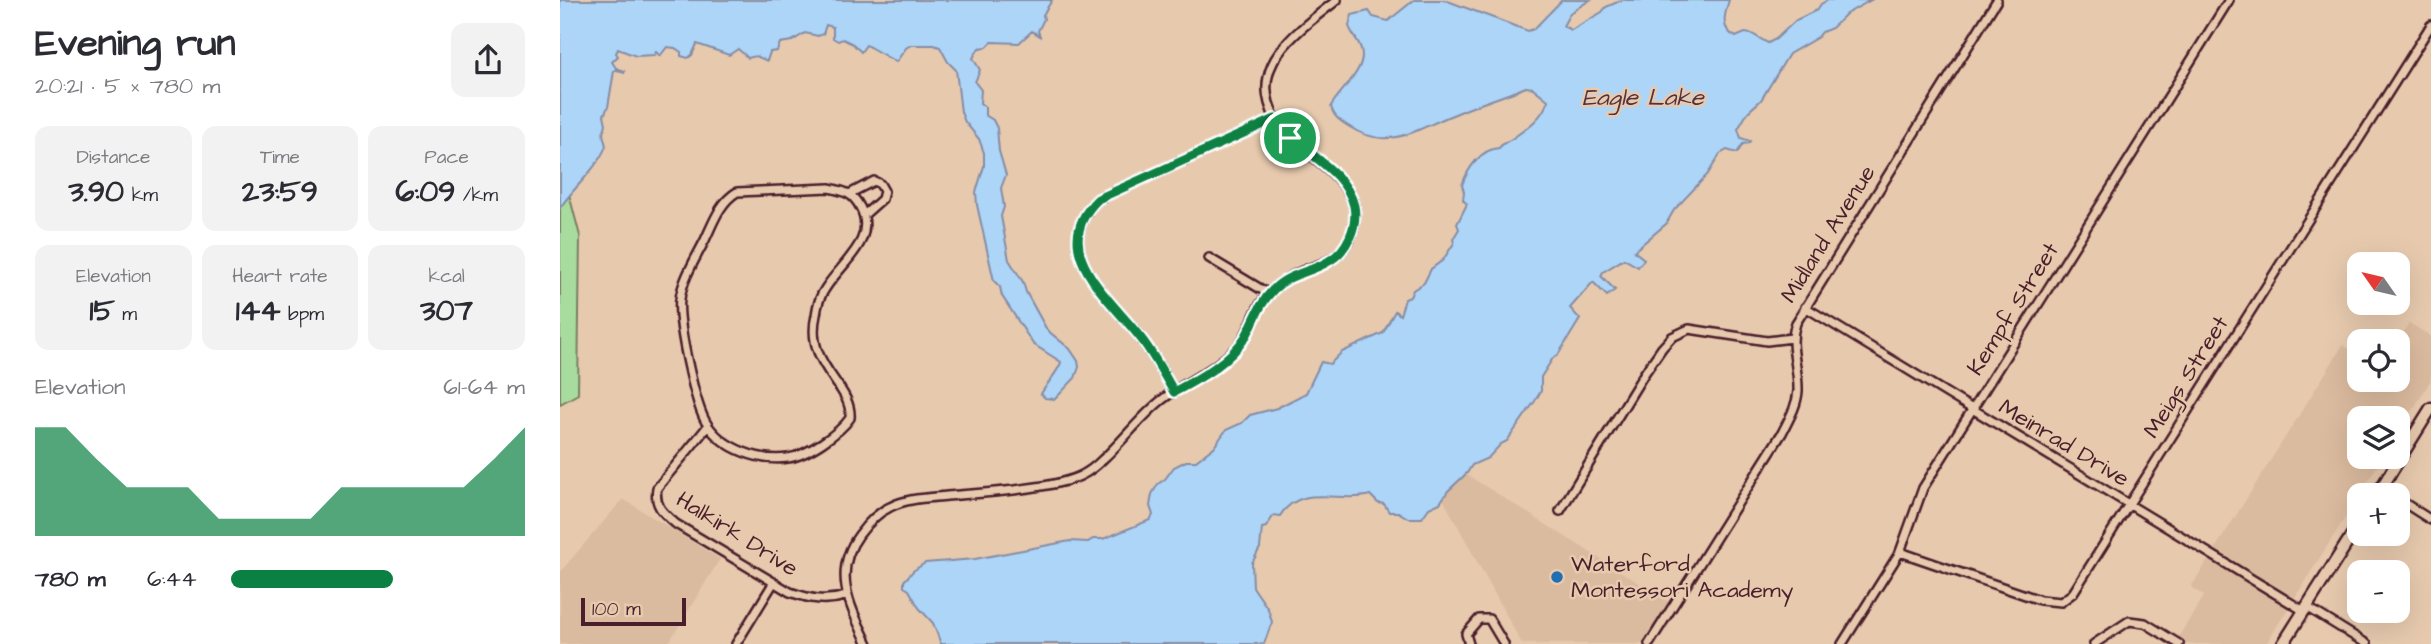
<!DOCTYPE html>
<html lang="en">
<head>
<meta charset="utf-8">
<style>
  :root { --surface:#fff; --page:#f2f2f3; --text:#2b2b33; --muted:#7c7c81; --accent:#0b8043 }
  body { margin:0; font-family:"Architects Daughter",sans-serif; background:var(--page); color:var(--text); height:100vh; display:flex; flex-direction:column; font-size:26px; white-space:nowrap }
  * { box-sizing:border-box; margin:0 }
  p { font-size:23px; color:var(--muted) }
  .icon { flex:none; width:38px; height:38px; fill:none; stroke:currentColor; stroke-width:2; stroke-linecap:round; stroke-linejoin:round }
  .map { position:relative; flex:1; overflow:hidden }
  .sheet { display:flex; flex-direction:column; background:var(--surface); width:560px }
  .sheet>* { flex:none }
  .needle { width:46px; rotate:304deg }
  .controls { position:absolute; left:1787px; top:252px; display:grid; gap:14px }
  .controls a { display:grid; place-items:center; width:63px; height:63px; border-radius:14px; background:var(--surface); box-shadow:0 7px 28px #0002; font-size:35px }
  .scale { position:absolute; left:21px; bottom:18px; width:105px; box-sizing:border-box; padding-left:7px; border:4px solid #4a1f2b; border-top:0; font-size:19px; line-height:24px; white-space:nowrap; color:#4a1f2b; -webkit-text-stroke:5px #e7caae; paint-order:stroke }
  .pin { position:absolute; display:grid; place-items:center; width:60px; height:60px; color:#fff; margin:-30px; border:4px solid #fff; border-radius:50%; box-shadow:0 2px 7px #0007 }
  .round { display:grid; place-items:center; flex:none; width:74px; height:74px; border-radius:14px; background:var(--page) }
  .summary { display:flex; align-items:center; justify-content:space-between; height:119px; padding:0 35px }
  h1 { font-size:38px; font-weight:700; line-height:52px }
  .metrics { display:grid; grid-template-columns:repeat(3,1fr); gap:10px; height:119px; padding:7px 35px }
  .metrics div { display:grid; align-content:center; border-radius:14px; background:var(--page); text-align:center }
  .metrics b { font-size:30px; font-weight:700 }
  .metrics small { font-size:19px; font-weight:400 }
  .metrics p { font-size:19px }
  .chart { height:196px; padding:14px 35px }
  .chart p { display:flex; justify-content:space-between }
  .chart svg { width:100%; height:126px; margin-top:7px; fill:var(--accent); opacity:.7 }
  ul { padding:0 35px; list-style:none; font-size:23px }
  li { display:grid; grid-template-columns:112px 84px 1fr; align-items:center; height:52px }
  li i { height:18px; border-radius:9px; background:var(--accent) }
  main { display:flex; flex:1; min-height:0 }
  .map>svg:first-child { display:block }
</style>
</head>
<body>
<main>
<section class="sheet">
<div class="summary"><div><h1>Evening run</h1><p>20:21 · 5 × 780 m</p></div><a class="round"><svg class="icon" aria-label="share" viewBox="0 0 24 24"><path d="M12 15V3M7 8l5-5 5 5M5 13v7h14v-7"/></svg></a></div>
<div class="metrics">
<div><p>Distance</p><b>3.90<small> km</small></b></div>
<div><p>Time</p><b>23:59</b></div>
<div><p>Pace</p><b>6:09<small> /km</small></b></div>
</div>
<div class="metrics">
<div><p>Elevation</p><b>15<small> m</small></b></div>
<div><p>Heart rate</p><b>144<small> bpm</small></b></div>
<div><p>kcal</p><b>307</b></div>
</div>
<div class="chart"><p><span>Elevation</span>61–64 m</p>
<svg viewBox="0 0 160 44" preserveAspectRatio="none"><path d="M0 44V6L10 6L20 17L30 27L40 27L50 27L60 38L70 38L80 38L90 38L100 27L110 27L120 27L130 27L140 27L150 17L160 6V44z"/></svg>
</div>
<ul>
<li><b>780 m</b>6:44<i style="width:55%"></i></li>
</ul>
</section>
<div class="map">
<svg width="1871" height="644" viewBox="0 0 1871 644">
  <rect width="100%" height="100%" fill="#e7caae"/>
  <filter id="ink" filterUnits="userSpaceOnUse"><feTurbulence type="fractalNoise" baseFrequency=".0143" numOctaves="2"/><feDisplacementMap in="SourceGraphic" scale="14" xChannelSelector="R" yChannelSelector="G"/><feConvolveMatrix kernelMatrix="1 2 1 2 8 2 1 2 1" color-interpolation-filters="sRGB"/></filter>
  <g filter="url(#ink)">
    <path fill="#dbbb9f" d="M1849,323L1871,336V380L1838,434V418H1799V457H1823L1706,644H1625L1617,639L1644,596L1631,587L1783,345L1799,355V380H1838V342Z
      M906,474L1112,604L1087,644H962L883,499L897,481Z
      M63,499L160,559L108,644H0V572Z"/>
    <path fill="#a7dc9e" stroke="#787e64" stroke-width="2" d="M0,160L20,236L18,394L0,404Z"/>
    <path fill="#add5f7" stroke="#858ca5" stroke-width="2" d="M0,0H492L483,15L484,19L478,31L480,36L472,31L459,43L432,42L427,47L419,48L413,58L420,70L415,82L421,90L420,103L425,107V115L433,120L437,128L439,151L446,175L441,188L444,207L441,216L449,260L463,282L466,292L487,330L510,349L518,361L519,367L515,378L495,399L485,398L481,394C485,386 500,369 501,362L473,344L442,296L440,287L434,281L417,205L416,192L424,166V153L419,139L405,122L401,112L396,70L388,62L380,47L374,45H351L346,48L336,62L306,45L301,52L293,44L283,39L278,41L273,38V27L266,25L263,34L258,36L245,33L232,41L220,43L217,51L210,52L207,61L196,56L188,58L178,49L169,55L137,44L132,55L128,58L121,56V52L115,48L107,47L100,56L96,52L94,55L76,56L58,49L56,53L58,56L52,62L56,68L65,71L64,73L56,70L54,71L48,107L44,115L46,124L43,134L46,146C37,169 13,188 0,208Z
      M854,0H885L968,31L974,29L1002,0H1030L1010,13L1003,26L1011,30L1042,12L1046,7L1062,0H1169C1165,13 1159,29 1176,37L1185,33L1192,34L1208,43L1216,39L1236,20L1257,10L1261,4L1268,0H1311L1286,14L1272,28L1262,32L1258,37L1229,54L1201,100L1188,112L1178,129L1181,138L1190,141L1189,143L1183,144L1177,153L1167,150L1160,154L1148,174L1114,210L1106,224L1074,251L1084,259L1078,267L1064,259L1043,272L1041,276L1055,290L1047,296L1033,282L1010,308L1020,319L998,355L993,358L981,377V391L975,401L947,441L941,444L928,458L912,465L907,473L888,491L880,503L869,508L862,518H848L838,512H829L824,504L818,503L810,495C782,504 740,482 720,516L714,515L706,527L702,528L700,548L692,563L693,587L708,609L712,622L704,644H381L373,623L359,608L349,590L344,587V581L353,571L365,563L415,559L510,541L528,542L533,539H543L590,520L593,515L590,506L592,494L598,484L605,479L614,467L626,461H636L654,447L666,430L682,423L690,415L717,408L746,393L761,362L770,364L782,352L823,333L835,311L840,315L845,299L850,297L853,290L864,283L871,269L883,260L894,243L893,239L899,229L897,224L907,204L903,200L904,192L902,185C908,168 921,149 939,148C943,142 947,142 953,138C967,128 983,118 988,100L973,88L966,87C942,97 918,104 895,114C856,129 829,153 788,126C779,120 773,116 771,106C780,89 810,68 800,46C797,39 791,33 789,26L792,15L809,11L813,17L828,21Z"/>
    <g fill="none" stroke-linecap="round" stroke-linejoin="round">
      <g stroke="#4a1f2b" stroke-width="12">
        <path id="minor" d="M269,188C284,191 293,193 300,207C318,240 281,263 265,289C260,296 257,307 256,315C244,366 293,385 290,418C280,433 246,456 228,458C200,462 163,449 147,424C135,406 117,321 120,299C122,280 136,258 145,240C153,223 160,202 177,192Z
          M289,194L314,181L320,184L324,191L322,199L304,215
          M649,258L709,294
          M1245,307L1744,611
          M614,392C602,372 591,351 576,332C545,294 488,249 538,199L715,119
          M148,426L97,488C94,506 103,513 116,524L230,592C250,599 265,602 286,596
          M1821,489L1832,495
          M1838,499L1871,520
          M1000,511L1084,374L1102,348L1112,337L1129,329L1207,341L1232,338
          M1340,552L1480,600L1501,602L1513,593L1871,25
          M1747,607L1807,644
          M176,644L214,582
          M308,644C291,608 271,573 299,535C307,524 317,513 330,507C347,498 368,498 387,496C419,493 496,489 522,475C530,471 537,465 543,459C563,441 583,414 603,399C628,380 654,371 676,348C688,336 691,320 699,306C706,295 715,287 725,280C750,262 780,268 792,233C808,188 758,164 731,139C720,129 713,117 709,103C704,86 708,68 719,53C734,32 757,16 777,0
          M909,644L906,634L919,619H929L944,644
          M1089,644L1222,433C1229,419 1237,406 1238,391C1239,367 1228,346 1236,323L1437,0
          M1282,644L1340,552L1363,488L1669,0
          M1534,644L1569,621L1585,623L1619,644"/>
      </g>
      <g stroke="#4a1f2b" stroke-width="15">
        <path id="secondary" d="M1817,495L1871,408
          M1723,644L1799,524"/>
      </g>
      <use href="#minor" stroke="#e7caae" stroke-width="7"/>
      <use href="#secondary" stroke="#e7caae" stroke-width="10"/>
    </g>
  </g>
  <g fill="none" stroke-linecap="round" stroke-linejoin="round" filter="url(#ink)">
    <g stroke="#fff" stroke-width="14">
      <path id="route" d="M715,119C736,151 785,167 794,206C798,226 787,251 769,261C750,273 729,273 713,290C699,304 695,320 686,336C670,362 640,378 614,392C604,375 595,357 583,341C553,300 484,251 538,199Z"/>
    </g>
    <use href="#route" stroke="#0b8043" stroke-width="9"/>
  </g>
  <circle fill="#1f6fb2" stroke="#e7caae" stroke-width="2.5" cx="997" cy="577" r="7"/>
  <g text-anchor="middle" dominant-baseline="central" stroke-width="5" stroke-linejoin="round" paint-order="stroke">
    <g font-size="23" fill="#4a1f2b" stroke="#e7caae">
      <text transform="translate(1268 234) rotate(-58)">Midland Avenue</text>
      <text transform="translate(1453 309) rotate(-58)">Kempf Street</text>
      <text transform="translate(1626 377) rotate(-58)">Meigs Street</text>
      <text transform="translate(1504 443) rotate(31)">Meinrad Drive</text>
      <text transform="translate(177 534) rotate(32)">Halkirk Drive</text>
    </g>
    <g font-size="23" fill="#4a1f2b" stroke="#e7caae" text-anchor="start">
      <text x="1011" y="564">Waterford<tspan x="1011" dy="26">Montessori Academy</tspan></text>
    </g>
    <g font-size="24" font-style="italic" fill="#54313f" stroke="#e7caae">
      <text x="1083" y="98">Eagle Lake</text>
    </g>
  </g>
</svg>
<div class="controls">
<a><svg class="needle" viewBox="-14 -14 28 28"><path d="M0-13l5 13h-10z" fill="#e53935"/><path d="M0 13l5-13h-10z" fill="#7c7c81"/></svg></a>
<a><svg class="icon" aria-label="locate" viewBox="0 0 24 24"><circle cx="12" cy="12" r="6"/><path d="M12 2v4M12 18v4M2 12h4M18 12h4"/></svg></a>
<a><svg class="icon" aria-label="layers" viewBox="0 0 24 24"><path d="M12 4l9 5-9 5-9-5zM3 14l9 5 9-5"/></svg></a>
<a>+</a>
<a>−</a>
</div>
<div class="scale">100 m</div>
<div class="pin" style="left:730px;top:138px;background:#1e9e55"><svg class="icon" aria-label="arrive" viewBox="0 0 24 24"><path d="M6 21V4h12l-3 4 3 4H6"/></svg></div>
</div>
</main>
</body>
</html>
